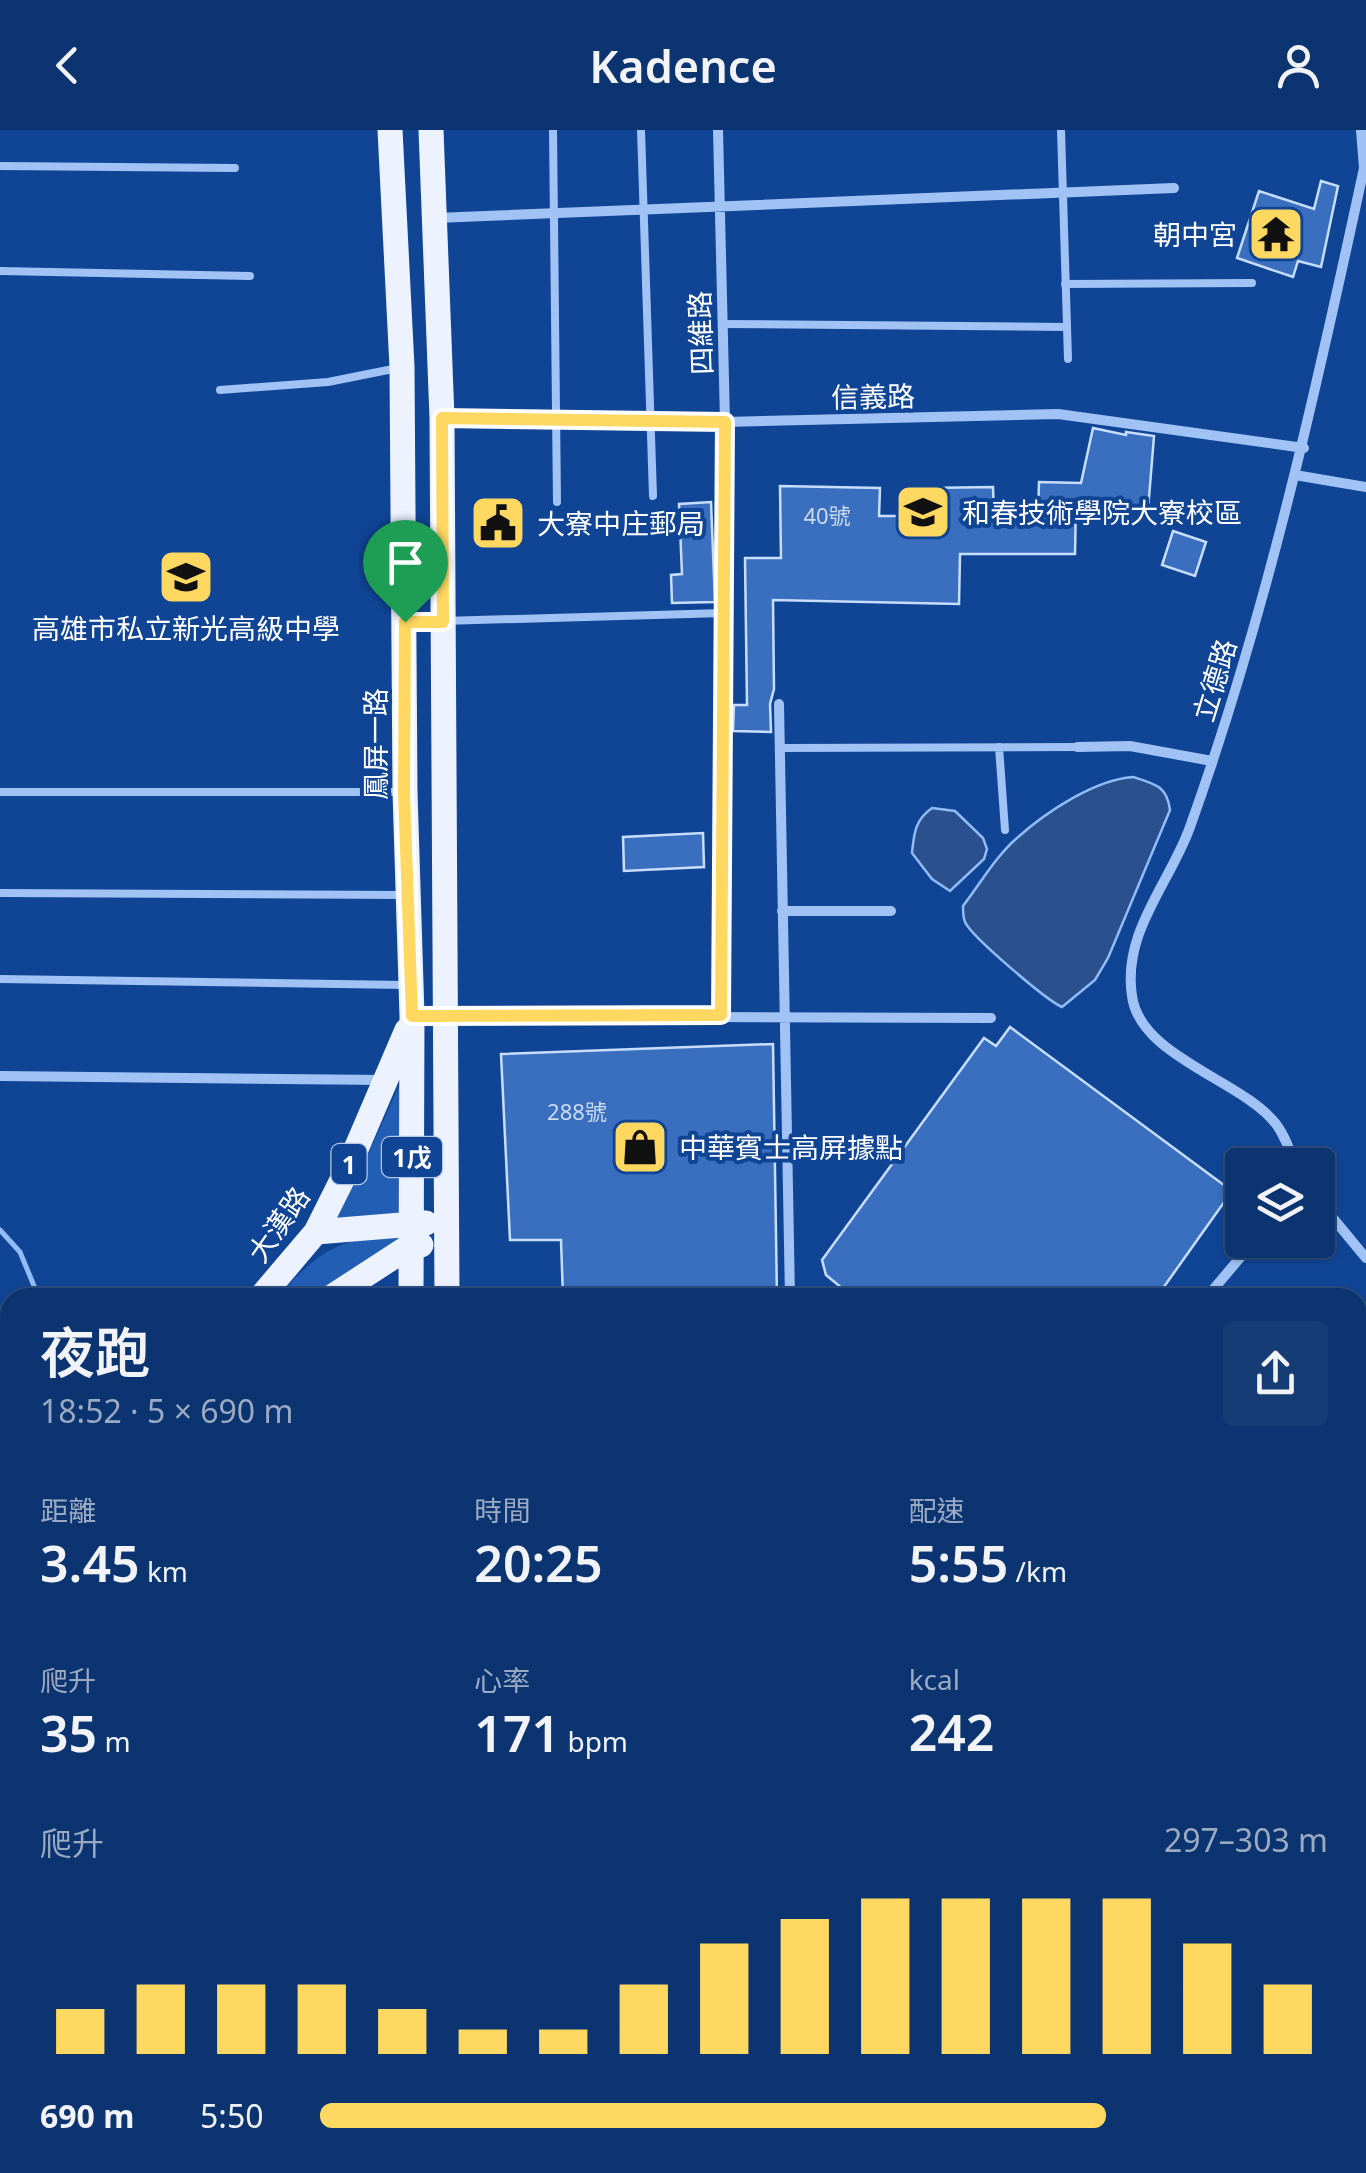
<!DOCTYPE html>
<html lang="zh-TW">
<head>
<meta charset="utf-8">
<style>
  :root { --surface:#0c3470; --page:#153c75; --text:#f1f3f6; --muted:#9aaac3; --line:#2c4f83; --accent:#ffd862 }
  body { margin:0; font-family:"Noto Sans","Noto Sans TC",sans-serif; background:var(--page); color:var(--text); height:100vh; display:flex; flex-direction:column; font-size:38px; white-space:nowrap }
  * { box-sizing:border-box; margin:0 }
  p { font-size:32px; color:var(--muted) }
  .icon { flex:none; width:55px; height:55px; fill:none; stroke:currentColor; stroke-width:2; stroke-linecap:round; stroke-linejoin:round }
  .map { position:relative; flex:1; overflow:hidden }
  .side { position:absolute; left:0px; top:1158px; width:1368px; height:888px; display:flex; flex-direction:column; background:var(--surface); border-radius:30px 30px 0 0; box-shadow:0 2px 8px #0004,0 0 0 2px var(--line) }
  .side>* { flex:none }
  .fabs { position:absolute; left:1225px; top:1018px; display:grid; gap:20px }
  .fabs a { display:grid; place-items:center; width:110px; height:110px; border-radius:10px; background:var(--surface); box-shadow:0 2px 8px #0004,0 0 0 2px var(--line); font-size:50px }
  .pin { position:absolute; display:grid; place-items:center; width:85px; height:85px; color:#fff; margin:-102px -42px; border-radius:50% 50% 50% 0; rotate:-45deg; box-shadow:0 0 10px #0007 }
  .pin .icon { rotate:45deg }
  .round { display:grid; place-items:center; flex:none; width:105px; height:105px; border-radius:10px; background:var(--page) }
  .summary { display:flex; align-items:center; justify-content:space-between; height:170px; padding:0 40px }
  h1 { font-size:55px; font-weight:600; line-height:75px }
  .figures { display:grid; grid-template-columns:repeat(3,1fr); gap:15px; height:170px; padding:10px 40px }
  .figures div { display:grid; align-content:center }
  .figures b { font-size:50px; font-weight:600 }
  .figures small { font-size:28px; font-weight:400 }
  .figures p { font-size:28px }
  .chart { height:280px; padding:20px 40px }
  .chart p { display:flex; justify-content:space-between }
  .chart svg { width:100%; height:180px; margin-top:10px; stroke:var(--accent); stroke-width:6 }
  ul { padding:0 40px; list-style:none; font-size:32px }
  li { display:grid; grid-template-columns:160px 120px 1fr; align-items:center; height:75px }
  li i { height:25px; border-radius:12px; background:var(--accent) }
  header { display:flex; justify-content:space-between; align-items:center; height:130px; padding:0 40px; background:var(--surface); font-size:45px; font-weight:600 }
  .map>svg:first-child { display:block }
</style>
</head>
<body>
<header><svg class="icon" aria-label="back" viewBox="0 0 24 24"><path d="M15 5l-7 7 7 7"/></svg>Kadence<svg class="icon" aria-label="person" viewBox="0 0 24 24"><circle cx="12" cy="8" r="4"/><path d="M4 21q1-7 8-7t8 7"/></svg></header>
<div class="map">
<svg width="1366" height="2043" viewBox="0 0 1366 2043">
  <rect width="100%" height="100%" fill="#104596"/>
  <path fill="#235eb5" d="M400,954L402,1081L394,1085L335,1089L333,1086L359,1044Z
    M401,1101V1113L308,1167L276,1168C324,1117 332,1113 401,1101Z
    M10,1404V1612L0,1611V1409Z"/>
  <path fill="#2a518d" stroke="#91bcf7" stroke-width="2.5" d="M1133,647C1155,654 1167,656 1170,680L1108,828L1095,850L1062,877C1046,870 971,806 965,792C963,787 963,781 963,776C980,754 996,726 1017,708C1046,682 1094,650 1133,647Z
    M932,678L955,681L983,708L987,719L984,729L950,761L932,749L912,723C914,703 915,690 932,678Z"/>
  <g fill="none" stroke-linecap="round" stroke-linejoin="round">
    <path stroke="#91bcf7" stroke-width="5" d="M0,1100L20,1122L39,1168
      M0,1603L10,1604
      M973,2043L974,2035"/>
  </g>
  <path fill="#396fbe" stroke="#c8defe" stroke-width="2.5" d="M1321,51L1338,56L1321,137L1298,131L1293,147L1237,128L1259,61L1314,79Z
    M1093,298L1126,305V302L1154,306L1148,380L1076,373L1075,424H960L959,474L773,470L774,559L770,574L771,602L733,601L734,575H747L745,428H781L780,356L880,358L879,386H928V358L993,357L994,384H1038L1039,352L1081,353Z
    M711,372L715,472L672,473L671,445L682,444L679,374Z
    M1173,401L1206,412L1195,446L1162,435Z
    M703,703L704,737L624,741L623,707Z
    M1010,897L1232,1061L1156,1168H854L826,1145L822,1130L984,908L996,916Z
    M773,914L777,1168H563L561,1110H510L501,924Z"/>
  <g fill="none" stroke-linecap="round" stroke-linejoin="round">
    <path stroke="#a0c2f4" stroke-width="8" d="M553,0L557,372
      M641,0L653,366
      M1061,0L1068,229
      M0,36L235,38
      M0,141L250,146
      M1065,154L1252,153
      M722,194L1067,197
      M220,260L328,252L398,238
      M409,492L724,483
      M999,617L1005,700
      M780,618L1077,617
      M0,662H400
      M0,763L405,765
      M0,849L405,855
      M1235,2043V2035"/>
    <path stroke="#a0c2f4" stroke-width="10" d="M718,0L725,292L721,885
      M436,88L1174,58
      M442,288L725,292L1058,284L1304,318
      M1295,345L1366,357
      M779,574L790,1168
      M1077,617L1130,616L1212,631
      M782,781H891
      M413,886L991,888
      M0,946L384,950
      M1295,1035C1290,1021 1285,1006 1276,994C1242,950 1140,927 1132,866C1122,802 1170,753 1190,697C1267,482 1316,261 1364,38L1361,0
      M1318,1070L1366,1128
      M1206,1168L1255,1110
      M1358,1284L1366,1277
      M0,1617L10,1618
      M126,2035V2043
      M921,2035V2043"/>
    <path stroke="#ecf3ff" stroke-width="25" d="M390,0L402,237L405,662L412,886L411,1168
      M431,0L442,288L447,1168
      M316,1102L426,1093
      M260,1168L316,1102L347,1040L407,900
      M330,1168L410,1116L421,1115
      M0,1348L10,1343
      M0,1385L10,1381
      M412,2035V2043
      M451,2035V2043"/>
  </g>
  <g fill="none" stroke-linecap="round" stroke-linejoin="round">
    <g stroke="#fff" stroke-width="20">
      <path id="route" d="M442,288L725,292L721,885L412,886L404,662L405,492H443Z"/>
    </g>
    <use href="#route" stroke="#ffd862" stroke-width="12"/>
  </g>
  <defs>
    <g id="temple-square" transform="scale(2.875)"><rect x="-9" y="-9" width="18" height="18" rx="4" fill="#ffd862" stroke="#104596"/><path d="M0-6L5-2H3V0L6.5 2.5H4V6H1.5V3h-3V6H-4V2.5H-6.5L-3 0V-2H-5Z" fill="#111"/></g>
    <g id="university-square" transform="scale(2.875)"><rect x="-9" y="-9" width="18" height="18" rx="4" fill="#ffd862" stroke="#104596"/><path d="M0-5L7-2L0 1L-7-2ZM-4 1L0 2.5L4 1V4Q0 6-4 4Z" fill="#111"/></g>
    <g id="civic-square" transform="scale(2.875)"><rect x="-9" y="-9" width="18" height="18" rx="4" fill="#ffd862" stroke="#104596"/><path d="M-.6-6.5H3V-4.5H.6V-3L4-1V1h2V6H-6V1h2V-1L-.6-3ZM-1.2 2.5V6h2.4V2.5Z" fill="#111"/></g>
    <g id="school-square" transform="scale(2.875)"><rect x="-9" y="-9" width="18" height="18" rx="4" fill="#ffd862" stroke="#104596"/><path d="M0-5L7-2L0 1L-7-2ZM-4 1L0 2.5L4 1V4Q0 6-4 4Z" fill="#111"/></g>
    <g id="shop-square" transform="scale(2.875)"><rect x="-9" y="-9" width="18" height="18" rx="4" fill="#ffd862" stroke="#104596"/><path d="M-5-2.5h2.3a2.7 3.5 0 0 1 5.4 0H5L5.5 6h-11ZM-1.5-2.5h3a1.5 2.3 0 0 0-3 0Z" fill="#111"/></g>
  </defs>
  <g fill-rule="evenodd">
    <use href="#temple-square" x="1276" y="104"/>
    <use href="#university-square" x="923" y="382"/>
    <use href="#civic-square" x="498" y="393"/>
    <use href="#school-square" x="186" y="447"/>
    <use href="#shop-square" x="640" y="1017"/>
  </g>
  <g text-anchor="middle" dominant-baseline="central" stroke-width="8" stroke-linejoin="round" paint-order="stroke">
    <g font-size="22" fill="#cedbef">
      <text x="827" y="385">40號</text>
      <text x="577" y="981">288號</text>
    </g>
    <g fill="#104596" stroke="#b7c7e0" stroke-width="2.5">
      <rect x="382" y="1007" width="60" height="40" rx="8"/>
      <rect x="331.5" y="1014" width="35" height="40" rx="8"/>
    </g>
    <g font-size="25" font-weight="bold" fill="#fff">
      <text x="412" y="1027">1戊</text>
      <text x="349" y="1034">1</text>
    </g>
    <g font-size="28" fill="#fff" stroke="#104596" text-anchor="start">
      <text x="1237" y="104" text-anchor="end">朝中宮</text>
      <text x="962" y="382">和春技術學院大寮校區</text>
      <text x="537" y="393">大寮中庄郵局</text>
      <text x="186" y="498" text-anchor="middle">高雄市私立新光高級中學</text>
      <text x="679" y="1017">中華賓士高屏據點</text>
    </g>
    <g font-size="28" fill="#fff" stroke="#104596">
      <text transform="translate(700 203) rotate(-92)">四維路</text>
      <text transform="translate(873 266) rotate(-1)">信義路</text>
      <text transform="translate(1214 550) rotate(-73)">立德路</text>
      <text transform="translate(375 614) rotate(-90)">鳳屏一路</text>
      <text transform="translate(278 1094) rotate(-55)">大漢路</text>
    </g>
  </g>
</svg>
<div class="fabs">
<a><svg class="icon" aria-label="layers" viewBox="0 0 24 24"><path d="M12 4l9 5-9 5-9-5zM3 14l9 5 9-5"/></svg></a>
</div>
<div class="pin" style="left:405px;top:492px;background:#1e9e55"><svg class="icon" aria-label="arrive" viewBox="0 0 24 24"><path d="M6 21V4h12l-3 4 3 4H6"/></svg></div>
<section class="side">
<div class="summary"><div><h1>夜跑</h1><p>18:52 · 5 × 690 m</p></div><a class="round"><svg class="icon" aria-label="share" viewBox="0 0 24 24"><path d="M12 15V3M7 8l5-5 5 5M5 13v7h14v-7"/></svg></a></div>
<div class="figures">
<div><p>距離</p><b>3.45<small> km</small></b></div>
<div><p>時間</p><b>20:25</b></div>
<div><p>配速</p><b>5:55<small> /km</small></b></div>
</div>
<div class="figures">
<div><p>爬升</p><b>35<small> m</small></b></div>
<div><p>心率</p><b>171<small> bpm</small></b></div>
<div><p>kcal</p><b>242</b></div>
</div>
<div class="chart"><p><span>爬升</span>297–303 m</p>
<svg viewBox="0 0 160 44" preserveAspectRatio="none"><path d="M5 44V33M15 44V27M25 44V27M35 44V27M45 44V33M55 44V38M65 44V38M75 44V27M85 44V17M95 44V11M105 44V6M115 44V6M125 44V6M135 44V6M145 44V17M155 44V27"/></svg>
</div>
<ul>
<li><b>690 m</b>5:50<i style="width:78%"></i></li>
</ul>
</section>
</div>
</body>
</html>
